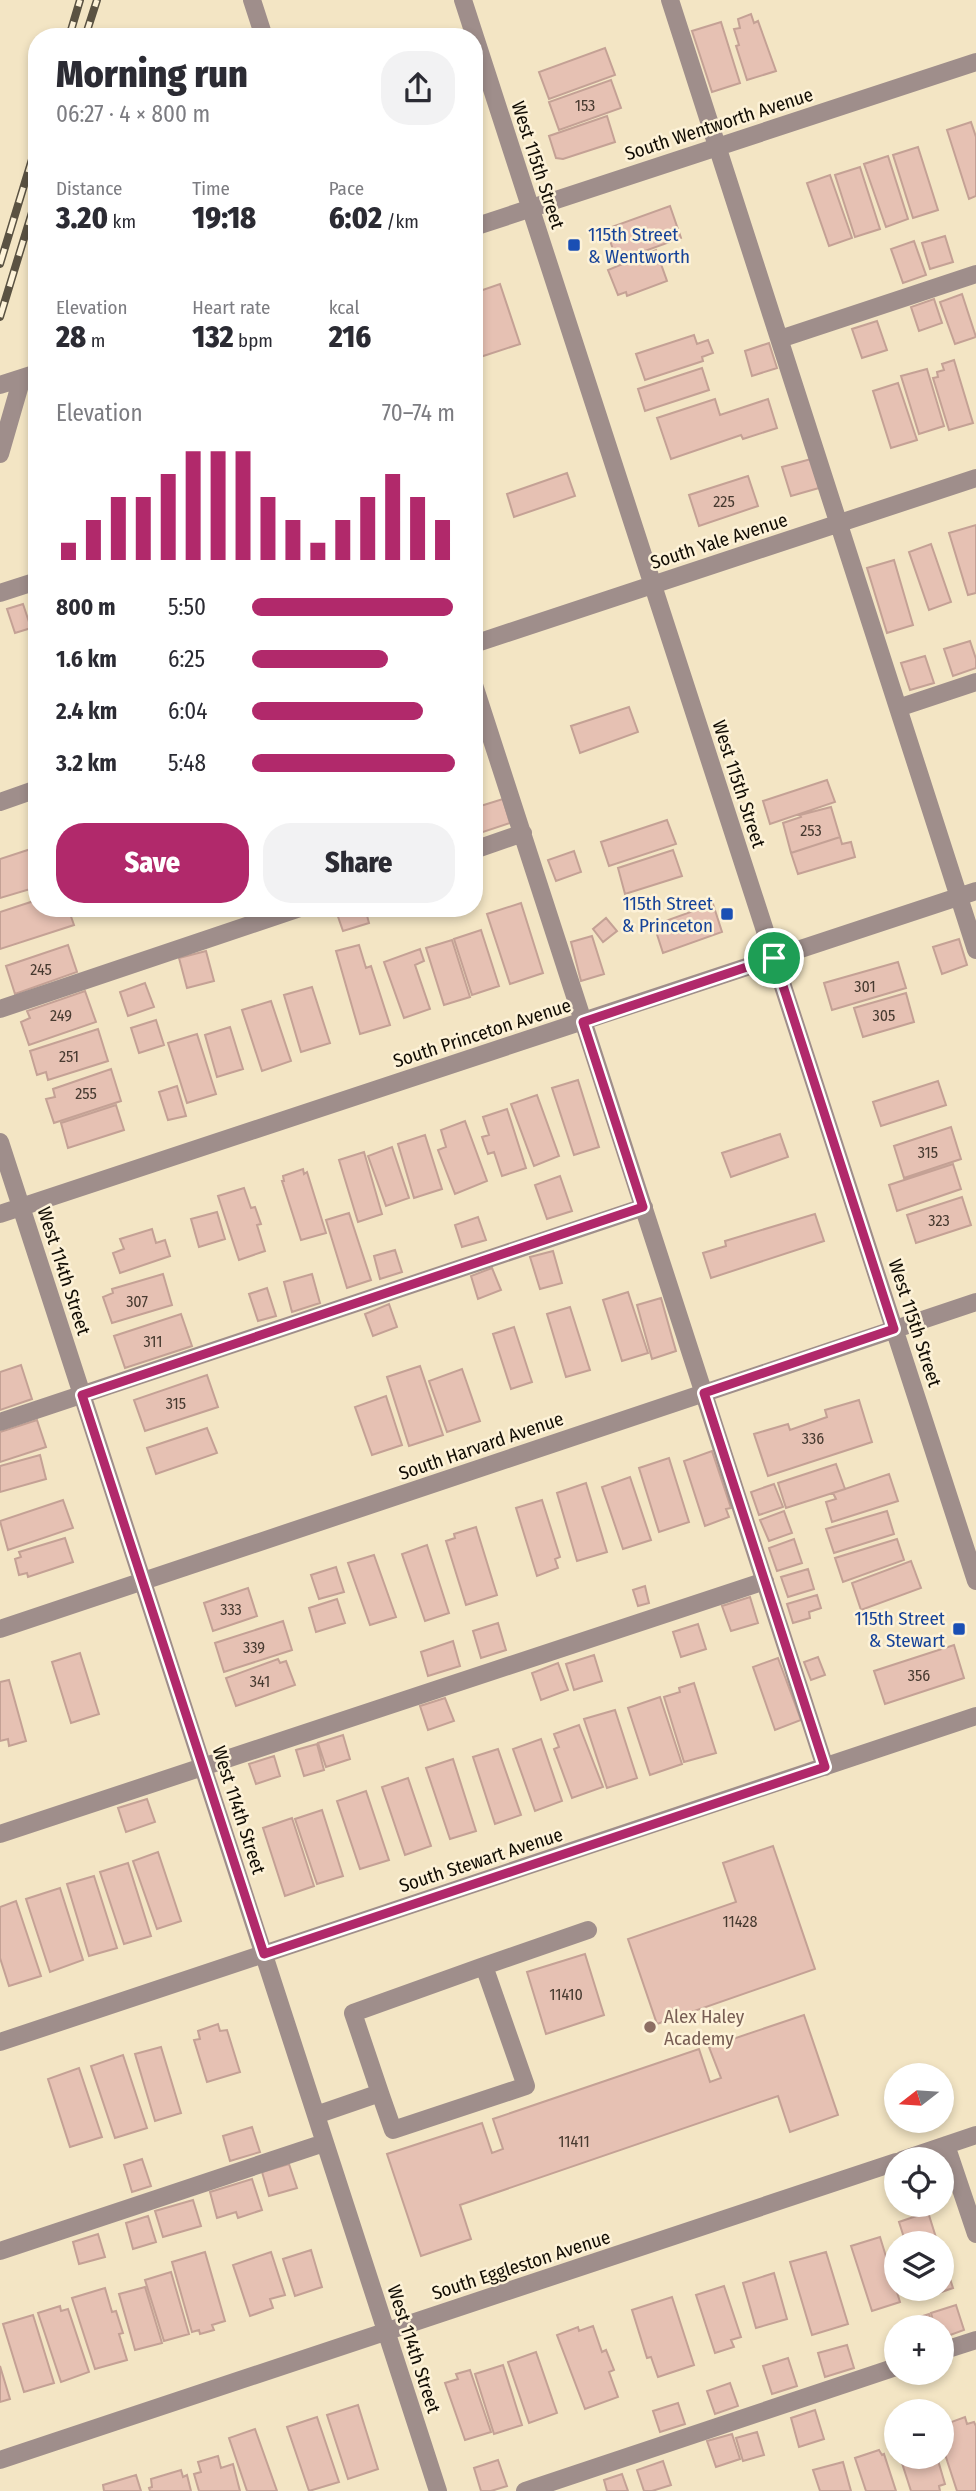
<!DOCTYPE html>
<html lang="en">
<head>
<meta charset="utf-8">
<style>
  :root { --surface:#fff; --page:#f2f2f3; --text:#2b2b33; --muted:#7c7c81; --accent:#b1296b }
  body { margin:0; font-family:"Fira Sans Condensed",sans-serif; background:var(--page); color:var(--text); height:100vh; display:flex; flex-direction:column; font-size:26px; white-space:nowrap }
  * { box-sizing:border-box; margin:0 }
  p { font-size:23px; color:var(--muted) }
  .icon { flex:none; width:38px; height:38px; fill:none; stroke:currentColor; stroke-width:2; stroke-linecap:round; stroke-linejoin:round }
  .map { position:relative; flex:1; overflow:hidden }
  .details { position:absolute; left:28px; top:28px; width:455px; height:889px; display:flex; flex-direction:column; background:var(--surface); border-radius:28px; box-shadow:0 4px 10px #0003 }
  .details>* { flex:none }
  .needle { width:46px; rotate:253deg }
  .tools { position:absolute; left:884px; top:2063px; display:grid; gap:14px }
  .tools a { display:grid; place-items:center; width:70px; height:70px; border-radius:50%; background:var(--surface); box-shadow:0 4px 10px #0003; font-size:35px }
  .pin { position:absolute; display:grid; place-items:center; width:60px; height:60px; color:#fff; margin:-30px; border:4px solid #fff; border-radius:50%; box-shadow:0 2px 7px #0007 }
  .round { display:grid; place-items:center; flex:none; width:74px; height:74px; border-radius:28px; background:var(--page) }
  .head { display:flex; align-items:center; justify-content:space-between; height:119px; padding:0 28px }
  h1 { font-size:38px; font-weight:800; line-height:52px }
  .stats { display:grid; grid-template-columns:repeat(3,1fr); gap:10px; height:119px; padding:7px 28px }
  .stats div { display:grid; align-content:center }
  .stats b { font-size:30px; font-weight:800 }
  .stats small { font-size:19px; font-weight:400 }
  .stats p { font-size:19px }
  .chart { height:196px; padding:14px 28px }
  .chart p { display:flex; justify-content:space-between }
  .chart svg { width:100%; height:126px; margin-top:7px; stroke:var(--accent); stroke-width:6 }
  .primary-button { display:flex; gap:14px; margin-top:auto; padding:14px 28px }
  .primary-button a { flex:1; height:80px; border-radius:28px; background:var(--accent); color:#fff; font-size:28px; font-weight:800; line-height:80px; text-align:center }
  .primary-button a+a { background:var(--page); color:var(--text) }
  ul { padding:0 28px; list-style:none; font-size:23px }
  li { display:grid; grid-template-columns:112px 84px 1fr; align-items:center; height:52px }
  li i { height:18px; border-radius:9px; background:var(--accent) }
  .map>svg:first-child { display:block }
</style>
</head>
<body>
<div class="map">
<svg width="976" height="2491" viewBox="0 0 976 2491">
  <rect width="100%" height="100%" fill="#f3e5c4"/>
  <path fill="#e6c1b3" stroke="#c4a195" stroke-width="2" d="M751,14L754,23L758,21L776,71L747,80L736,46L739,45L734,29L740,28L738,19Z
    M721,22L740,83L712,92L692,31Z
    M605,48L615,75L549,99L539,72Z
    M611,80L621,108L559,130L549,102Z
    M607,116L615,142L563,159L556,158L549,136Z
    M971,122L976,137V196L969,199L947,130Z
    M918,147L938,210L913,218L893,155Z
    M888,156L908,219L886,227L864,164Z
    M860,167L880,229L855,237L835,175Z
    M830,175L852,238L829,246L807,183Z
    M670,206L681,238L617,261L606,229Z
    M945,236L953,262L930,269L922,243Z
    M914,241L926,275L903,283L891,249Z
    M656,250L667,281L627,296L626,292L618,295L608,270Z
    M500,284L520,344L474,359V293Z
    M962,294L976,337L955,344L940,302Z
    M934,299L942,323L919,331L911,307Z
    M877,321L887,350L862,358L852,329Z
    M694,335L697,344L708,340L713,353L702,357L703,361L645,380L636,354Z
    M769,343L777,368L752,376L745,351Z
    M954,360L973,423L949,430L933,378L938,377L937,372L944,370L942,364Z
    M702,368L709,390L645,411L638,389Z
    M927,369L944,426L919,434L901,376Z
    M898,383L917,440L891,448L873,391Z
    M715,399L720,415L768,399L777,428L743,439L741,435L671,459L657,418Z
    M811,459L819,488L791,496L782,467Z
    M567,473L575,496L514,517L507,494Z
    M748,476L758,506L699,526L689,495Z
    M976,525V593L968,595L949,533Z
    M931,544L951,602L929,610L909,552Z
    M894,560L913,625L887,633L867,568Z
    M23,604L31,628L15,633L7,609Z
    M970,641L976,659V668L953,676L944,649Z
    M925,656L934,683L910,690L901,663Z
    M629,707L638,732L580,753L571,726Z
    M827,780L835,802L770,824L763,801Z
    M503,799L510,823L477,834L474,808Z
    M831,807L840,837L791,853L783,823L801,817L800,815Z
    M667,820L676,844L609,866L601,842Z
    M840,837L842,844L851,842L855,857L798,874L791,853Z
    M37,847V887L0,898V859Z
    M673,850L682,876L625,894L618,868Z
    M574,851L581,872L556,881L548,860Z
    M37,900V908H68L74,925L0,949V912Z
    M521,903L543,973L510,984L487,914Z
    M713,904L722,932L663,953L654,925Z
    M335,908H365L369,923L343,931Z
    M606,918L617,931L603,942L593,929Z
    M481,930L499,986L472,995L454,939Z
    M592,936L604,974L581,981L571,942Z
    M959,939L967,965L942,974L933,947Z
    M452,940L470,997L444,1005L426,948Z
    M68,945L77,972L15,994L6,966Z
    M359,945L366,968L371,966L390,1025L360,1034L336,951Z
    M420,949L424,961L415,965L430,1009L404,1018L384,962Z
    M206,951L214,981L187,988L179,958Z
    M898,962L906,988L832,1010L824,983Z
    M145,983L154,1007L128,1016L120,992Z
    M312,987L330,1043L301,1052L284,995Z
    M85,991L96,1022L29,1045L21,1022L30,1018L27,1011Z
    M906,993L914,1022L863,1037L854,1008Z
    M271,1001L291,1061L262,1071L242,1010Z
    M156,1020L164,1045L139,1053L131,1028Z
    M230,1027L243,1069L217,1077L205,1035Z
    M98,1029L108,1061L48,1080L46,1072L37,1075L30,1051Z
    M197,1034L216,1094L187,1103L168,1043Z
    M111,1069L121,1101L54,1123L46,1099L55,1097L53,1089Z
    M578,1080L599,1147L574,1155L552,1088Z
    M938,1081L946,1105L881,1126L873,1102Z
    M177,1086L186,1116L168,1120L159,1092Z
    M537,1095L559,1156L534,1166L511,1104Z
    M116,1105L124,1130L68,1148L61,1123Z
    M507,1109L526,1168L502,1176L494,1152L488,1154L482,1137L489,1135L483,1117Z
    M465,1121L487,1181L455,1194L438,1150L446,1147L441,1130Z
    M951,1127L961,1159L904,1178L894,1146Z
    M780,1134L788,1157L731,1177L722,1153Z
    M425,1135L442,1189L414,1198L398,1144Z
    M392,1147L409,1198L386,1206L368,1156Z
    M364,1152L382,1214L358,1222L339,1160Z
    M953,1164L961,1189L897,1211L889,1185Z
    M303,1169L304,1174L307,1172L326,1233L301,1240L282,1181H284L283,1176Z
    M560,1176L572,1211L547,1219L535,1185Z
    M244,1188L251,1208L255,1207L261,1224L257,1225L265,1251L239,1260L218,1196Z
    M962,1197L971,1225L916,1243L907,1215Z
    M217,1212L225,1239L199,1247L191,1219Z
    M349,1213L371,1280L347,1288L326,1220Z
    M815,1214L824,1241L711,1278L703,1253L726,1246L725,1241Z
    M478,1217L486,1240L462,1247L455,1225Z
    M152,1229L156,1243L165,1240L170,1256L120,1273L113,1253L124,1249L120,1239Z
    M395,1250L402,1272L380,1279L374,1256Z
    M553,1251L562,1283L540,1289L530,1257Z
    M492,1268L501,1290L478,1299L471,1276Z
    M163,1274L172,1305L112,1323L103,1297L113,1293L112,1289Z
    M312,1274L320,1303L292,1312L284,1282Z
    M267,1288L276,1316L258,1321L249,1294Z
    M628,1292L648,1353L622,1361L603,1300Z
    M661,1298L676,1351L652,1359L637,1305Z
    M389,1304L397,1327L373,1336L365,1314Z
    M570,1307L590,1370L566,1377L547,1314Z
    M181,1314L192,1346L125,1368L114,1336Z
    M514,1327L532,1382L511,1389L493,1334Z
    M21,1365L32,1399L0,1410V1372Z
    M420,1366L443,1435L409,1446L387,1377Z
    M462,1369L480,1421L447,1432L429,1381Z
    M207,1375L218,1407L145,1431L134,1400Z
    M386,1396L402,1445L372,1455L355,1407Z
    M859,1400L872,1442L768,1476L754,1434L788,1424L790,1430L827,1417L825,1410Z
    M37,1420L46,1447L0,1462V1432Z
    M207,1428L217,1453L156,1474L147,1448Z
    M712,1451L731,1508L726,1509L729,1517L705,1526L684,1461Z
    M40,1455L46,1479L0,1492V1466Z
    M669,1458L689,1522L659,1532L639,1468Z
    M836,1464L845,1489L786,1508L778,1483Z
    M889,1474L898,1501L832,1522L826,1502L836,1499L833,1493Z
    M630,1477L651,1540L623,1549L602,1487Z
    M586,1483L607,1552L577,1561L557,1493Z
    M774,1484L783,1507L759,1515L751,1492Z
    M63,1500L73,1528L8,1550L0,1521Z
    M542,1500L560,1557L555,1559L558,1568L537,1576L516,1508Z
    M784,1511L792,1533L769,1541L760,1520Z
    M887,1511L894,1534L834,1553L826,1529Z
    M476,1527L497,1595L466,1605L446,1541L455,1538L454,1534Z
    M65,1538L73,1562L28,1577L27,1573L19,1575L15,1559L21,1557L19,1552Z
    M794,1539L802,1563L777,1571L769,1548Z
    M897,1539L904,1560L843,1582L835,1558Z
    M427,1545L449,1613L425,1621L402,1554Z
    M374,1555L396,1617L370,1625L348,1563Z
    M911,1561L921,1588L861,1610L852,1583Z
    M336,1567L344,1592L319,1599L311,1575Z
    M808,1569L814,1589L788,1597L781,1577Z
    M645,1586L649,1603L638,1606L633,1590Z
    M248,1588L257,1616L213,1631L204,1603Z
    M817,1595L821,1608L809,1612L810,1618L793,1623L787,1604Z
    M750,1597L758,1623L731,1631L722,1606Z
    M337,1599L345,1623L316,1632L309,1608Z
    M283,1621L292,1650L224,1672L215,1643Z
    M498,1623L506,1650L481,1658L473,1631Z
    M698,1624L706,1649L681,1657L673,1632Z
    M453,1641L460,1666L428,1676L421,1652Z
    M954,1645L964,1678L885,1704L874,1671Z
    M80,1653L99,1714L71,1723L52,1662Z
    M594,1655L602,1681L574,1690L566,1664Z
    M818,1657L825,1675L811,1680L804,1662Z
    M778,1658L801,1720L775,1730L753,1667Z
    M278,1659L280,1663L286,1661L295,1685L236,1706L226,1678Z
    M558,1663L568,1690L541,1700L532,1673Z
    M9,1680L26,1741L9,1746L8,1739L0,1741V1682Z
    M694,1683L716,1753L684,1762L664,1697L680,1692L679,1688Z
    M660,1697L682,1764L650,1775L628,1708Z
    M445,1698L454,1721L428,1730L420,1706Z
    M615,1710L637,1778L607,1788L584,1719Z
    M579,1725L603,1787L572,1798L554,1749L559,1747L554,1734Z
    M343,1735L350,1759L326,1767L318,1743Z
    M541,1739L562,1801L535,1811L513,1749Z
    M317,1744L324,1770L304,1776L296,1750Z
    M498,1749L521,1815L495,1824L473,1757Z
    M274,1756L280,1776L256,1784L249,1764Z
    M453,1759L476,1831L450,1839L426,1768Z
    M408,1778L431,1846L405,1855L382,1787Z
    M366,1791L389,1860L360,1869L337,1801Z
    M147,1799L155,1822L126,1832L118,1808Z
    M322,1810L343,1876L317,1884L295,1819Z
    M292,1818L314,1886L285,1896L263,1828Z
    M773,1846L815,1969L657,2024L628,1939L736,1902L723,1863Z
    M158,1852L181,1921L157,1929L133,1861Z
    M128,1863L151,1936L124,1944L100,1872Z
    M94,1876L117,1948L89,1956L67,1884Z
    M60,1888L83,1960L50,1972L26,1899Z
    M16,1901L41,1976L9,1986L0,1958V1907Z
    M585,1954L604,2015L546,2034L527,1972Z
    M804,2015L838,2115L790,2132L778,2096L460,2205L471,2239L421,2256L387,2154L482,2123L492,2153L503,2149L493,2119L699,2049L710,2082L721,2078L709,2047Z
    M218,2024L220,2031L227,2030L240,2072L207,2082L194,2040L200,2039L198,2031Z
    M161,2047L181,2113L155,2121L135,2054Z
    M123,2055L147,2128L115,2138L91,2066Z
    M79,2068L102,2137L70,2147L48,2079Z
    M252,2127L260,2152L230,2161L223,2136Z
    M142,2159L151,2186L132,2192L124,2165Z
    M289,2164L297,2188L269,2196L262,2172Z
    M252,2179L262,2210L238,2218L236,2212L217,2218L210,2192Z
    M193,2200L201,2226L163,2237L155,2211Z
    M928,2212L938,2244H906L899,2222Z
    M148,2216L156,2242L133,2249L126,2223Z
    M98,2234L105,2257L79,2264L73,2242Z
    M880,2237L900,2302L872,2311L851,2246Z
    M311,2250L322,2287L295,2296L283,2259Z
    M205,2252L225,2321L212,2325L214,2330L200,2334L199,2330L192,2332L172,2262Z
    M271,2252L285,2295L270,2299L273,2308L250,2316L233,2265Z
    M826,2252L848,2324L812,2335L790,2262Z
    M942,2254L953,2288L924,2298L921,2289H942Z
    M171,2272L189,2334L164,2341L145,2280Z
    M774,2273L787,2319L756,2328L743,2283Z
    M724,2286L741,2337L731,2340L734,2347L715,2353L696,2295Z
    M145,2287L162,2343L135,2350L119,2294Z
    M105,2288L112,2312L116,2311L123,2333L119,2334L127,2360L95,2369L72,2298Z
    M672,2297L694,2365L658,2377L651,2357L647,2358L632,2310Z
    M956,2305L964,2330L942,2338V2328H935L931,2313Z
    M60,2306L61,2311L68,2309L89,2372L61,2382L38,2313Z
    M929,2314L933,2328H906L904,2322Z
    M33,2315L54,2383L24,2392L3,2324Z
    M593,2326L602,2352L606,2350L614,2370L609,2372L618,2397L585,2409L557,2335L578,2327L579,2331Z
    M847,2345L854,2368L825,2377L818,2353Z
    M536,2352L557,2413L529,2423L508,2362Z
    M788,2358L797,2386L772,2394L763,2366Z
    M503,2365L522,2425L494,2434L475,2374Z
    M0,2366L10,2399L0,2402Z
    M470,2370L491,2432L465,2440L445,2383L458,2379L456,2374Z
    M730,2383L738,2406L715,2414L707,2391Z
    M678,2403L685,2424L660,2432L653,2411Z
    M358,2405L378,2469L348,2479L327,2415Z
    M815,2410L824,2439L799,2447L791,2418Z
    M317,2417L339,2482L309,2491L287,2427Z
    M965,2417L967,2424L974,2422L976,2426V2491H957L942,2445V2432H945L943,2425Z
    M255,2429L277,2491H247L229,2438Z
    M757,2432L764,2455L743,2461L736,2438Z
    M732,2434L740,2459L716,2467L707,2441Z
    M879,2450L882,2455L884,2454L896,2491H866L855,2458Z
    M218,2456L221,2468L233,2464L240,2491H199L194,2474L201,2472L198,2462Z
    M900,2457H937L945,2484L939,2486L940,2491H911Z
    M498,2460L507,2486L491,2491H481L474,2468Z
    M663,2461L671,2485L652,2491H644L637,2470Z
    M843,2462L851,2491H820L813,2470Z
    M181,2470L183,2477L187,2475L191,2491H150L149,2488L152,2487L151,2479Z
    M622,2474L628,2491H607L604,2480Z
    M136,2475L141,2491H104L103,2485Z"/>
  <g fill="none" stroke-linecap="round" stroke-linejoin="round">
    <path stroke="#9f8e8b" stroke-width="18" d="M252,0L264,37
      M463,0L976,1581
      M670,0L976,950
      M474,227L976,62
      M780,339L976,274
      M0,385L37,373
      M0,454L22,378
      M0,593L37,581
      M474,644L976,478
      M474,685L825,1767
      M898,708L976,682
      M0,802L37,789
      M474,850L523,833
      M0,1009L300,908
      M0,1142L438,2491
      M0,1214L976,891
      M0,1422L644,1207
      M0,1629L976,1302
      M0,1834L765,1581
      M0,2042L976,1716
      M380,2093L353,2013L484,1966
      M316,2115L380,2093L393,2130L526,2086L484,1966L588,1930
      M946,2145L976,2234
      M902,2160L976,2135
      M0,2251L324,2143
      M942,2351L976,2340
      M0,2460L896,2162
      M525,2491L896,2367"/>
    <g stroke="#5a5242" stroke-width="8">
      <path id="rail" d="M69,37L80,0
        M85,37L97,0
        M0,264L37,143
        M0,317L37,196"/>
    </g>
    <use href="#rail" stroke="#fdf2d8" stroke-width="5" stroke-dasharray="16" stroke-linecap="butt"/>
  </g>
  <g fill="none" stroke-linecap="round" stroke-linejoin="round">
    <g stroke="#fff" stroke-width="14">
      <path id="route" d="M774,958L894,1329L704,1393L825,1767L264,1954L82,1395L643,1207L583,1022Z"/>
    </g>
    <use href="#route" stroke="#b1296b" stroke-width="9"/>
  </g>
  <g fill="#1a4fb4" stroke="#fdf2d8" stroke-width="2.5">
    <rect x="567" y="238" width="14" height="14" rx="3.5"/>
    <rect x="720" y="907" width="14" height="14" rx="3.5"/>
    <rect x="952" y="1622" width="14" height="14" rx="3.5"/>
  </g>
  <circle fill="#8d6e63" stroke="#fdf2d8" stroke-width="2.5" cx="650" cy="2027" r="7"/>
  <g text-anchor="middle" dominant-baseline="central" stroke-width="5" stroke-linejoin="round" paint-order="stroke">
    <g font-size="16" fill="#473a30">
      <text x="585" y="105">153</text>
      <text x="724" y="501">225</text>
      <text x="811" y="830">253</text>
      <text x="41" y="969">245</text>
      <text x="865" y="986">301</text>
      <text x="61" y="1015">249</text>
      <text x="884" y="1015">305</text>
      <text x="69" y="1056">251</text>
      <text x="86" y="1093">255</text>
      <text x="928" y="1152">315</text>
      <text x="939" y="1220">323</text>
      <text x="137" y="1301">307</text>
      <text x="153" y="1341">311</text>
      <text x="176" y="1403">315</text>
      <text x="813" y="1438">336</text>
      <text x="231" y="1609">333</text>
      <text x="254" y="1647">339</text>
      <text x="919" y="1675">356</text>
      <text x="260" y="1681">341</text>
      <text x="740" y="1921">11428</text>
      <text x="566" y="1994">11410</text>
      <text x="574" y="2141">11411</text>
    </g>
    <g font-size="19" fill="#120d04" stroke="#fdf2d8">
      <text transform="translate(719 124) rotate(-18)">South Wentworth Avenue</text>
      <text transform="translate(538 165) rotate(72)">West 115th Street</text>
      <text transform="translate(719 541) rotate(-18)">South Yale Avenue</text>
      <text transform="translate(739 784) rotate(72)">West 115th Street</text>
      <text transform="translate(482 1033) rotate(-18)">South Princeton Avenue</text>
      <text transform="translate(64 1271) rotate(72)">West 114th Street</text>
      <text transform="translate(915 1323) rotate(72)">West 115th Street</text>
      <text transform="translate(481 1446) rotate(-19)">South Harvard Avenue</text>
      <text transform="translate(239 1810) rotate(72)">West 114th Street</text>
      <text transform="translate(481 1860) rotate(-18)">South Stewart Avenue</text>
      <text transform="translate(521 2265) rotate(-18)">South Eggleston Avenue</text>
      <text transform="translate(414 2349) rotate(72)">West 114th Street</text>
    </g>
    <g font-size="19" fill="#164399" stroke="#fdf2d8" text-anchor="end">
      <text x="588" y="234" text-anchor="start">115th Street<tspan x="588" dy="22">&amp; Wentworth</tspan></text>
      <text x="713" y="903">115th Street<tspan x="713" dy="22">&amp; Princeton</tspan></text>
      <text x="945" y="1618">115th Street<tspan x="945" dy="22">&amp; Stewart</tspan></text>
    </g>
    <g font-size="19" fill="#785e54" stroke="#fdf2d8" text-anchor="start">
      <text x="664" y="2016">Alex Haley<tspan x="664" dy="22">Academy</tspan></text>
    </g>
  </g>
</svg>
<div class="tools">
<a><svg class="needle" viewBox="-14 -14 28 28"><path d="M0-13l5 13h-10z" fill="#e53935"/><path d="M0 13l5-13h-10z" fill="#7c7c81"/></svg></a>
<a><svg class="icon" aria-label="locate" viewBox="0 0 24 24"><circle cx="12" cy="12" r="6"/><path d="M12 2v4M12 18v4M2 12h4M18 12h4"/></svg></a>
<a><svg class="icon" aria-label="layers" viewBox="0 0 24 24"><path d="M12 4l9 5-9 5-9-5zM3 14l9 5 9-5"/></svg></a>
<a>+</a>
<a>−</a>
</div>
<div class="pin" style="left:774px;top:958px;background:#1e9e55"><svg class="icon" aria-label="arrive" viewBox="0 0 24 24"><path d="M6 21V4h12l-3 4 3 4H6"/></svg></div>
<section class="details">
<div class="head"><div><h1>Morning run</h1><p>06:27 · 4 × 800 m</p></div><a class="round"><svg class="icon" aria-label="share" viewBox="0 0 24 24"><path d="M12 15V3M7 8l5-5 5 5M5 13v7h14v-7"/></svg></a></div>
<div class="stats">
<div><p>Distance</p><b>3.20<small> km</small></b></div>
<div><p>Time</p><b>19:18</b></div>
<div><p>Pace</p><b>6:02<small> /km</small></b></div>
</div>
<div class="stats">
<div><p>Elevation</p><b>28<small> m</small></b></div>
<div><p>Heart rate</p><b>132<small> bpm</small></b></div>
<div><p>kcal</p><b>216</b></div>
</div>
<div class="chart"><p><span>Elevation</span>70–74 m</p>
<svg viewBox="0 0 160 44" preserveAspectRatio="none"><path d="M5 44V38M15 44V30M25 44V22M35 44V22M45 44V14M55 44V6M65 44V6M75 44V6M85 44V22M95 44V30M105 44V38M115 44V30M125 44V22M135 44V14M145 44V22M155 44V30"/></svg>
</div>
<ul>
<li><b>800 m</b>5:50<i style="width:99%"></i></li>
<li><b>1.6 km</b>6:25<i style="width:67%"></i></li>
<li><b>2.4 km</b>6:04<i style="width:84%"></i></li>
<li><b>3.2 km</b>5:48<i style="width:100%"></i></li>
</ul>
<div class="primary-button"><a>Save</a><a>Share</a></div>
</section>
</div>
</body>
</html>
